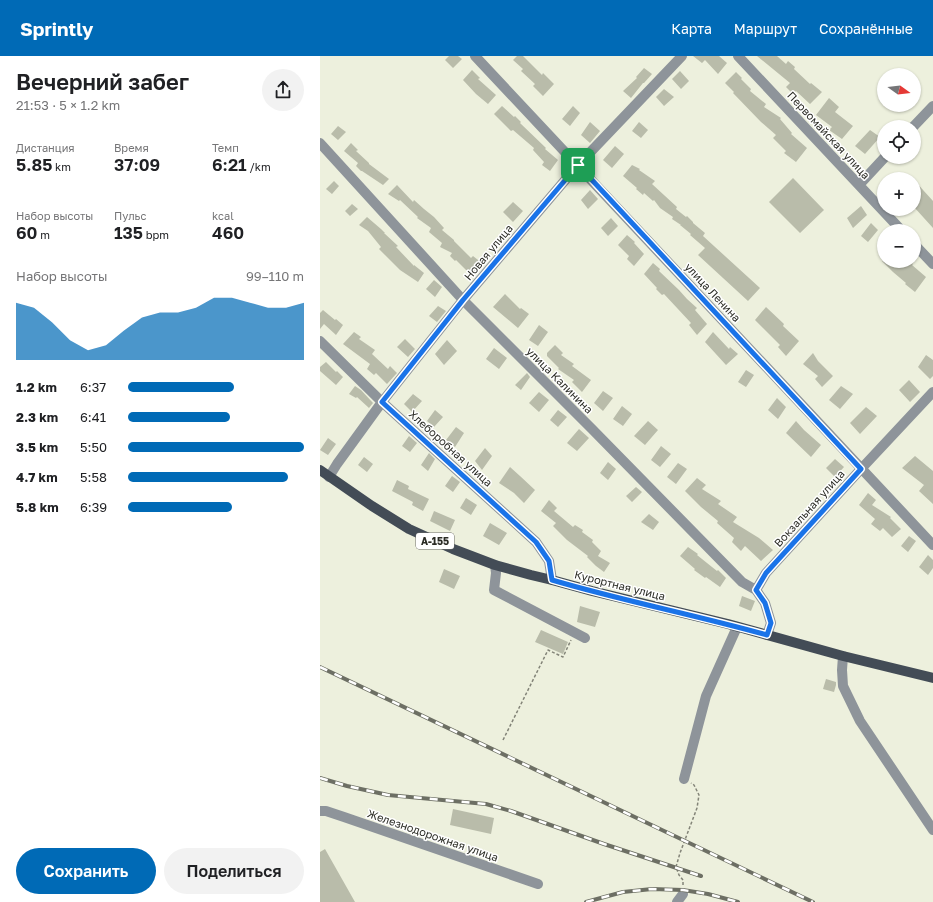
<!DOCTYPE html>
<html lang="ru">
<head>
<meta charset="utf-8">
<style>
  :root { --surface:#fff; --page:#f2f2f2; --text:#202124; --muted:#757577; --accent:#006ab6 }
  body { margin:0; font-family:"Golos Text",sans-serif; background:var(--page); color:var(--text); height:100vh; display:flex; flex-direction:column; font-size:15px; white-space:nowrap }
  * { box-sizing:border-box; margin:0 }
  p { font-size:13px; color:var(--muted) }
  .icon { flex:none; width:22px; height:22px; fill:none; stroke:currentColor; stroke-width:2; stroke-linecap:round; stroke-linejoin:round }
  .map { position:relative; flex:1; overflow:hidden }
  .details { display:flex; flex-direction:column; background:var(--surface); width:320px }
  .details>* { flex:none }
  .needle { width:26px; rotate:105deg }
  .buttons { position:absolute; left:557px; top:12px; display:grid; gap:8px }
  .buttons a { display:grid; place-items:center; width:44px; height:44px; border-radius:50%; background:var(--surface); box-shadow:0 1px 3px #0004; font-size:20px }
  .pin { position:absolute; display:grid; place-items:center; width:34px; height:34px; color:#fff; margin:-17px; border-radius:8px; box-shadow:0 2px 6px #0006 }
  .round { display:grid; place-items:center; flex:none; width:42px; height:42px; border-radius:21px; background:var(--page) }
  .head { display:flex; align-items:center; justify-content:space-between; height:68px; padding:0 16px }
  h1 { font-size:22px; font-weight:600; line-height:30px }
  .figures { display:grid; grid-template-columns:repeat(3,1fr); gap:6px; height:68px; padding:4px 16px }
  .figures div { display:grid; align-content:center }
  .figures b { font-size:17px; font-weight:600 }
  .figures small { font-size:11px; font-weight:400 }
  .figures p { font-size:11px }
  .chart { height:112px; padding:8px 16px }
  .chart p { display:flex; justify-content:space-between }
  .chart svg { width:100%; height:72px; margin-top:4px; fill:var(--accent); opacity:.7 }
  .primary-button { display:flex; gap:8px; margin-top:auto; padding:8px 16px }
  .primary-button a { flex:1; height:46px; border-radius:24px; background:var(--accent); color:#fff; font-size:16px; font-weight:600; line-height:46px; text-align:center }
  .primary-button a+a { background:var(--page); color:var(--text) }
  ul { padding:0 16px; list-style:none; font-size:13px }
  li { display:grid; grid-template-columns:64px 48px 1fr; align-items:center; height:30px }
  li i { height:10px; border-radius:5px; background:var(--accent) }
  header { display:flex; align-items:center; gap:24px; box-sizing:border-box; height:56px; padding:0 20px; background:var(--accent); color:#fff }
  header strong { font-size:19px }
  nav { display:flex; gap:22px; margin-inline-start:auto; font-size:14px }
  main { display:flex; flex:1; min-height:0 }
  .map>svg:first-child { display:block }
</style>
</head>
<body>
<header>
<strong>Sprintly</strong>
<nav><a>Карта</a><a>Маршрут</a><a>Сохранённые</a></nav>
</header>
<main>
<section class="details">
<div class="head"><div><h1>Вечерний забег</h1><p>21:53 · 5 × 1.2 km</p></div><a class="round"><svg class="icon" aria-label="share" viewBox="0 0 24 24"><path d="M12 15V3M7 8l5-5 5 5M5 13v7h14v-7"/></svg></a></div>
<div class="figures">
<div><p>Дистанция</p><b>5.85<small> km</small></b></div>
<div><p>Время</p><b>37:09</b></div>
<div><p>Темп</p><b>6:21<small> /km</small></b></div>
</div>
<div class="figures">
<div><p>Набор высоты</p><b>60<small> m</small></b></div>
<div><p>Пульс</p><b>135<small> bpm</small></b></div>
<div><p>kcal</p><b>460</b></div>
</div>
<div class="chart"><p><span>Набор высоты</span>99–110 m</p>
<svg viewBox="0 0 160 44" preserveAspectRatio="none"><path d="M0 44V9L10 12L20 21L30 32L40 38L50 35L60 26L70 18L80 15L90 15L100 12L110 6L120 6L130 9L140 12L150 12L160 9V44z"/></svg>
</div>
<ul>
<li><b>1.2 km</b>6:37<i style="width:60%"></i></li>
<li><b>2.3 km</b>6:41<i style="width:58%"></i></li>
<li><b>3.5 km</b>5:50<i style="width:100%"></i></li>
<li><b>4.7 km</b>5:58<i style="width:91%"></i></li>
<li><b>5.8 km</b>6:39<i style="width:59%"></i></li>
</ul>
<div class="primary-button"><a>Сохранить</a><a>Поделиться</a></div>
</section>
<div class="map">
<svg width="613" height="846" viewBox="0 0 613 846">
  <rect width="100%" height="100%" fill="#edf0dd"/>
  <path fill="#b9bcaa" d="M129,0H138L142,3L133,12L125,4Z
    M197,0H203L222,19L223,17L234,28L223,40L213,30L215,28L201,15L203,13L193,4Z
    M373,0H399L407,7L398,18L385,4L382,7Z
    M437,0H457L466,8L468,5L475,11L474,13L490,28L491,27L502,36L490,48L476,35L473,38L466,31L470,27Z
    M324,12L332,18L324,27H323L311,42L303,35L317,22L316,21Z
    M152,14L160,22L158,23L176,39L168,48L156,38L143,24Z
    M360,15L369,25L361,33L352,23Z
    M416,16L422,22L421,23L431,33L430,35L446,48L444,51L461,62L460,63L472,77L471,78L487,92L476,106L464,97L466,95L453,82L456,79L441,66L413,37L414,36L405,27Z
    M344,33L354,41L344,50L336,41Z
    M509,42L519,51L515,56L533,70L522,83L509,74L512,71L496,59Z
    M182,50L194,61L195,60L201,66L200,67L226,92L225,93L238,104L230,115L222,109L224,106L213,94L214,92L193,74L191,75L174,58Z
    M253,50L260,57L250,70L242,63Z
    M270,66L280,75L270,87L261,79Z
    M319,66L328,74L321,82L312,75Z
    M18,70L26,76L18,84L11,78Z
    M550,74L560,81L545,98L535,90Z
    M31,87L38,94L36,95L49,107V108L69,123L63,129L42,115H41L36,110L38,107L24,95Z
    M295,90L304,98L292,112L283,104Z
    M312,109L320,113L319,114L335,125L332,128L357,151L356,153L366,161L367,160L373,166V167L385,177L383,180L440,232L428,245L378,199L385,192L370,179L371,178L360,169H361L352,163L353,161L340,152L334,144L333,145L324,137L323,139L316,133L317,132L303,120Z
    M473,122L504,154L480,177L449,146Z
    M594,124L613,145V172L594,151Z
    M14,125L19,130L12,138L6,133Z
    M77,129L93,146L94,144L104,153L114,161L124,172L122,174L134,184V185L151,202L153,200L163,208L152,220L136,204L135,205L130,200L132,197L120,191L122,187L109,176L111,172L97,162L98,161L80,144L79,145L68,138Z
    M270,134L278,143L268,153L261,144Z
    M193,146L203,155L193,166L183,156Z
    M32,148L38,153L30,160L25,155Z
    M541,150L547,159L533,172L527,162Z
    M47,161L61,173L65,177H64L78,190L76,191L94,210V209L104,217L98,226L80,214L59,193L61,191L48,175L39,169Z
    M291,162L298,170L288,180L281,172Z
    M551,167L558,174L548,186L541,180Z
    M307,179L315,186L314,187L324,198L314,210L307,203L309,200L298,189Z
    M562,205H590L593,208L592,209L606,221L595,236L585,228L586,227L573,216Z
    M333,207L340,213L339,215L359,234L367,243L377,252L375,254L387,268L377,279L369,269L371,267L344,238L342,239L336,233L337,232L324,218Z
    M114,224L122,231L115,241L106,233Z
    M185,238L200,253L201,252L209,258L198,272L173,251Z
    M118,250L126,255L117,266L109,260Z
    M446,251L464,268L463,270L479,285L466,300L458,291L460,289L435,264Z
    M3,254L15,264L16,263L23,269L16,279L4,268L0,273V257Z
    M219,269L228,276L218,290L209,284Z
    M34,276L41,281L39,283L55,294L52,298L68,313L70,310L77,317L67,328L56,317L54,319L47,313L50,308L23,288Z
    M393,276L409,293L410,291L418,298L406,309L385,286Z
    M85,283L95,293L88,301L77,291Z
    M127,284L137,295L124,309L115,298Z
    M235,289L243,297L241,299L254,308L252,310L271,324L262,336L252,326L254,324L238,313L239,312L227,300V297Z
    M174,292L187,302L179,313L166,303Z
    M493,297L498,305L513,320L502,331L495,323L498,320L483,308Z
    M606,299L613,304V320L610,323L598,311Z
    M6,306L16,316L17,315L23,321L16,329L0,315V311Z
    M426,314L434,319L426,331L418,326Z
    M207,317L210,321L201,334L195,329Z
    M589,324L600,336L590,346L579,334Z
    M35,330L41,334L53,347L49,352L37,341L36,342L29,338Z
    M521,330L533,338L520,353L509,344Z
    M283,335L293,342L283,355L274,347Z
    M219,336L229,344L219,356L209,347Z
    M93,338L102,345L92,356L84,348Z
    M457,342L466,351L458,363L448,354Z
    M302,350L312,358L303,370L293,363Z
    M546,351L557,360L540,378L530,367Z
    M115,354L123,361L114,371L107,365Z
    M238,354L247,361L238,371L230,364Z
    M328,365L338,374L325,389L314,380Z
    M476,365L484,374L501,389L491,401L466,377Z
    M136,371L144,377L135,391L126,384Z
    M259,373L269,382L257,395L247,387Z
    M89,380L97,387L90,396L82,390Z
    M8,382L16,388L8,399L0,394Z
    M341,390L351,398L340,411L331,404Z
    M165,392L172,400L162,414L155,405Z
    M109,397L115,403L108,415L101,409Z
    M595,400L613,415V448L599,435L604,429L582,412Z
    M44,401L53,408L47,416L38,409Z
    M515,403L524,411L515,421L506,412Z
    M288,406L296,413L288,424L280,417Z
    M358,407L367,413L356,428L347,421Z
    M190,411L200,420L215,434L204,447L194,437L179,427Z
    M132,420L140,426L133,436L125,430Z
    M377,422L386,429L382,433L401,445L398,448L417,461L413,466L439,482L453,494L441,505L425,490L421,495L412,486L414,482L397,467L398,465L381,451L365,435Z
    M77,424L89,430L88,433L109,443L103,455L92,449L93,446L72,435Z
    M316,431L322,436L312,446L306,440Z
    M548,437L556,444L552,449L571,461L570,462L581,473L572,481L563,472L560,475L551,468L555,463L539,449Z
    M146,442L157,449L151,459L140,452Z
    M229,444L237,452L234,455L253,471L255,469L263,474L262,476L273,484L272,486L281,495L278,500L290,507L284,516L276,510L267,501L268,500L247,484L233,470L236,467L221,455Z
    M114,455L135,464L130,475L110,465Z
    M329,458L339,466L333,474L321,466Z
    M170,467L187,477L179,489L163,480Z
    M589,480L596,485L588,496L581,490Z
    M368,491L378,498L377,499L397,515L398,514L406,522L400,531L386,521L385,522L374,514L375,513L360,500Z
    M608,499L613,504V512L608,519L599,511Z
    M124,513L140,520L134,533L119,526Z
    M422,540L435,545L431,555L419,550Z
    M260,550L280,556L275,571L257,566Z
    M221,574L248,586L243,598L215,586Z
    M506,623L516,626V629L514,636L503,633Z
    M133,753L174,762L171,778L130,769Z
    M5,793L35,846H0V796Z"/>
  <g fill="none" stroke-linecap="round" stroke-linejoin="round">
    <path stroke="#838478" stroke-width="1.5" stroke-dasharray="3 2" stroke-linecap="butt" d="M183,684L228,594L243,601L251,584
      M363,829V824L359,819L356,811L360,797L377,752L379,739L374,729L371,727"/>
    <path stroke="#8e949a" stroke-width="10" d="M155,0L613,489
      M418,0L582,175
      M593,71L613,50
      M0,87L143,244L272,373L422,526L436,534L445,547L451,567L447,579
      M539,129L565,101
      M594,188L613,208
      M0,285L62,346L216,486L229,505L232,524
      M9,421L17,408L62,346L143,244L258,109L362,0
      M175,509L176,517L174,534L265,582
      M436,534L446,517L541,413L613,336
      M523,600L522,614L523,630L540,665L613,774
      M364,723L386,640L417,571
      M0,755H6L24,761L218,828
      M357,846L363,838"/>
    <path stroke="#434c56" stroke-width="10" d="M0,414L52,450L89,473L133,493L175,509L211,519L232,524L272,535L408,568L523,600L613,622"/>
    <g stroke="#6d6f64" stroke-width="4">
      <path id="rail" d="M0,611L493,846
        M0,722L27,730L68,739L166,748L191,755L284,788L381,820
        M266,846L303,836L332,833L363,834L388,838L418,846"/>
    </g>
    <use href="#rail" stroke="#fff" stroke-width="2.5" stroke-dasharray="8" stroke-linecap="butt"/>
  </g>
  <g fill="none" stroke-linecap="round" stroke-linejoin="round">
    <g stroke="#fff" stroke-width="8">
      <path id="route" d="M258,109L541,413L446,517L436,534L445,547L451,567L447,579C376,559 303,545 232,524L229,505L216,486L62,346L143,244Z"/>
    </g>
    <use href="#route" stroke="#1a73e8" stroke-width="5"/>
  </g>
  <g text-anchor="middle" dominant-baseline="central" stroke-width="3" stroke-linejoin="round" paint-order="stroke">
    <rect fill="#fff" stroke="#6b6b66" stroke-width="1" x="96" y="477" width="38" height="16" rx="3"/>
    <g font-size="10" font-weight="bold" fill="#2b2c25">
      <text x="115" y="485">А-155</text>
    </g>
    <g font-size="11" fill="#2b2c25" stroke="#fff">
      <text transform="translate(509 79) rotate(47)">Первомайская улица</text>
      <text transform="translate(168 196) rotate(-50)">Новая улица</text>
      <text transform="translate(393 236) rotate(47)">улица Ленина</text>
      <text transform="translate(240 324) rotate(45)">улица Калинина</text>
      <text transform="translate(131 392) rotate(42)">Хлеборобная улица</text>
      <text transform="translate(489 452) rotate(-48)">Вокзальная улица</text>
      <text transform="translate(300 529) rotate(14)">Курортная улица</text>
      <text transform="translate(113 779) rotate(19)">Железнодорожная улица</text>
    </g>
  </g>
</svg>
<div class="buttons">
<a><svg class="needle" viewBox="-14 -14 28 28"><path d="M0-13l5 13h-10z" fill="#e53935"/><path d="M0 13l5-13h-10z" fill="#757577"/></svg></a>
<a><svg class="icon" aria-label="locate" viewBox="0 0 24 24"><circle cx="12" cy="12" r="6"/><path d="M12 2v4M12 18v4M2 12h4M18 12h4"/></svg></a>
<a>+</a>
<a>−</a>
</div>
<div class="pin" style="left:258px;top:109px;background:#1e9e55"><svg class="icon" aria-label="arrive" viewBox="0 0 24 24"><path d="M6 21V4h12l-3 4 3 4H6"/></svg></div>
</div>
</main>
</body>
</html>
